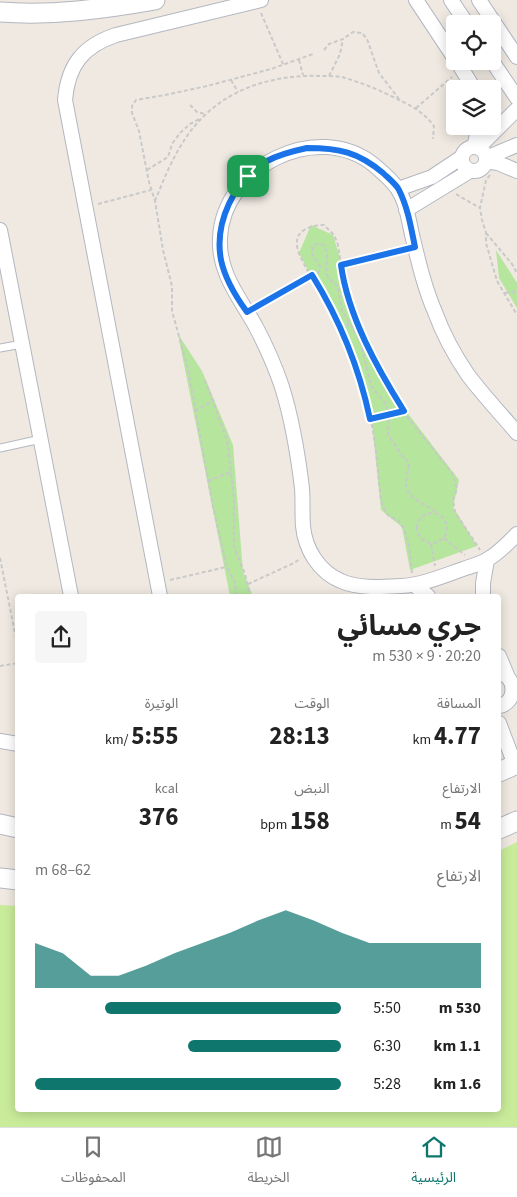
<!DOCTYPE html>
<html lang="ar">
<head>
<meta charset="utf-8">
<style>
  :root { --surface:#fff; --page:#f6f6f6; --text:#222; --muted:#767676; --line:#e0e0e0; --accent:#0f766e }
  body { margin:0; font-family:"Source Sans 3","Noto Sans Arabic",sans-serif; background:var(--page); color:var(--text); direction:rtl; height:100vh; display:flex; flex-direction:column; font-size:19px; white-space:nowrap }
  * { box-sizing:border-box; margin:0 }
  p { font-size:16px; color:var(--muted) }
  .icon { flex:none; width:28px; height:28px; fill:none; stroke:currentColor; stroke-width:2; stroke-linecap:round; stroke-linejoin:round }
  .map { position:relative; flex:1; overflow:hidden; direction:ltr }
  .sheet { position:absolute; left:15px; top:594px; width:486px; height:518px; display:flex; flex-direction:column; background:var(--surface); border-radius:5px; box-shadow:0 2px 12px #0003; direction:rtl }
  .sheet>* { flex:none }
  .fabs { position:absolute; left:446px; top:15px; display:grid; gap:10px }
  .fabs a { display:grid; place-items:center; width:55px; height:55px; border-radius:5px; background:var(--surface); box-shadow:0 2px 12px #0003; font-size:25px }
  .pin { position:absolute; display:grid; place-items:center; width:42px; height:42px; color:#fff; margin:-21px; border-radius:10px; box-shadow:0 2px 8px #0006 }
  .round { display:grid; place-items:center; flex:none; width:52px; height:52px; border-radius:5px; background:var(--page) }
  .summary { display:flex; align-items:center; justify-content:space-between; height:85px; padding:0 20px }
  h1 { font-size:28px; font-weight:700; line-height:38px }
  .figures { display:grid; grid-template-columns:repeat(3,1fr); gap:8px; height:85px; padding:5px 20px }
  .figures div { display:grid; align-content:center }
  .figures b { font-size:25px; font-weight:700 }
  .figures small { font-size:14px; font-weight:400 }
  .figures p { font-size:14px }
  .chart { height:140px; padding:10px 20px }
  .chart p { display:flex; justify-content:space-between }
  .chart svg { width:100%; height:90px; margin-top:5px; fill:var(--accent); opacity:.7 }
  ul { padding:0 20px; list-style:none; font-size:16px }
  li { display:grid; grid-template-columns:80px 60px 1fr; align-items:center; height:38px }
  li i { height:12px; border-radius:6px; background:var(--accent) }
  .tabs { display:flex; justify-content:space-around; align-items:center; height:70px; border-top:1px solid var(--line); background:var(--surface); font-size:14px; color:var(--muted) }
  .tabs a { display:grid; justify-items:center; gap:2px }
  .tabs .selected { color:var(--accent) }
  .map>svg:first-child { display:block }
</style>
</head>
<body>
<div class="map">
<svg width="517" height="1127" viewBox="0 0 517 1127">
  <rect width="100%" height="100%" fill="#efe9e1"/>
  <path fill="#b6e59e" d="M311,225L333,235L361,327L396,398L459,480L453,507L477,546L410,570L402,527L381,510L371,411L344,339L299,253Z
    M496,250L517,283V308L499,278Z
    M178,334L202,371L233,445L243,572L253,596H230Z"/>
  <path fill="#c9ec9a" d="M517,842V1127H0V905L17,906L18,1109H499V851Z"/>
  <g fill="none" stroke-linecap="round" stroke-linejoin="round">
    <g stroke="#b4b7c1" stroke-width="9">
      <path id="lane" d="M0,348L22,344
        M0,448L41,439"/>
    </g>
    <g stroke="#b4b7c1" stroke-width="16">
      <path id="street" d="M416,0L455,59
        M451,0L467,24
        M479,0L517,57
        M457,61L474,89
        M492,61L517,98
        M462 159a12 12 0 1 1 24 0a12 12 0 1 1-24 0Z
        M474,147L479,126
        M478,148L517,109
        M486,158L517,145
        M486,161L498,163L517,171
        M398,189L432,177L462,157
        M406,210L470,171
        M0,230L71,596
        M517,433C501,414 483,395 468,375C455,356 443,334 435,312C425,289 419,264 413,239C409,223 407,202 397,188C391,179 382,172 374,165C317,119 223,167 220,238C218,273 240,298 256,327C266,346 275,366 282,387C292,419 298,455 302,488C303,501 302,514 303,526C305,549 319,572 341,581C359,589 382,587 401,586C422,585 443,576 463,569C471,566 481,564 488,559C499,553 508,543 517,534
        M414,585L428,596
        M160,596L65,100C68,65 83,46 116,35L261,0
        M483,596V583L487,560
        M499,656L507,675
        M499,673C517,676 517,703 499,706
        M499,723L515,765
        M0,741L18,744"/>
    </g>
    <g stroke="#b4b7c1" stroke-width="21">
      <path id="secondary" d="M0,12C52,16 104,9 155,0
        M499,772L517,764
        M0,824L18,828
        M499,829L517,821
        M0,878L18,880"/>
    </g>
    <path stroke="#c9c9c9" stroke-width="2" stroke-dasharray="4 2.5" stroke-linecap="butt" d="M261,13L283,64
      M324,50L329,44L343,39L353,32L362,33L367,39L379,73L399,99
      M299,60L303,75
      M329,76L340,54L343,39
      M231,80L238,92
      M190,105L197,112L205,114
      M416,108L452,77
      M147,170L168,157L172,144L180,133L190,124L201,118
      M490,175L486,180L480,208L482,220L486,233V243L497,281L517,315
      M456,194L480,208
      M155,201C167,171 180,139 204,116C235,85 281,74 323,76C329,76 336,76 342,77C359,82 375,88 391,96C408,104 423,111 434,126L433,139
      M98,204L151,190
      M486,233L512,264L517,273
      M342,265L403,250
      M314,279L319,272L320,266L312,254V248L316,244L324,245C334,264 315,270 338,286L342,311L354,330L361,344L371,386L385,403L389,414L388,435L402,455L409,463C409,470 406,477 406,484C406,500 428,504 438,514
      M505,293L517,291
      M258,306L312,275
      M342,331L349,323
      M205,380L227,440L234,497V547L245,574L250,596
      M195,411L214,400
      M370,419L404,411
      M208,481L231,472
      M417 528a15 15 0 1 1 30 0a15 15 0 1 1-30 0Z
      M444,538L465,555
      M431,544L435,566
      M0,558L18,648
      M412,573C410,556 410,537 400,523C398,519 394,519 390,517C385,513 383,506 381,500C378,477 377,454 373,431C366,390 351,350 333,312C325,296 294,256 297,241C298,229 313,225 324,225L334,235L338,245L342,273L352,305L367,346L383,377L408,418L453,474L457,489L453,500L455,512L480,550
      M170,580L226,567
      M248,584L294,563L300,559
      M237,596L234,580L227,567L213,507L188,369L172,311V286L163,250L155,201L149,182L139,131L132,113V106L136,100L165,95L207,86L271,69L313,54
      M0,666L18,663"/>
    <use href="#lane" stroke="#fff" stroke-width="7"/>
    <use href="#street" stroke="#fff" stroke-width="14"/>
    <use href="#secondary" stroke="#fff" stroke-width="19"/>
  </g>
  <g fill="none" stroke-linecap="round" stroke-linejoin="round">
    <g stroke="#fff" stroke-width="10">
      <path id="route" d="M307,148C339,148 358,152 383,173C388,178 396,184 399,190C408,208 411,228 415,247L341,265C348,316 377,368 404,411L370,419C359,367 340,320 312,275L247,312C236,297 225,279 221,260C214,223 234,180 267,161C280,154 293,151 307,148Z"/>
    </g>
    <use href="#route" stroke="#1a73e8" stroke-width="6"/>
  </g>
</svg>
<div class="fabs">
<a><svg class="icon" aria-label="locate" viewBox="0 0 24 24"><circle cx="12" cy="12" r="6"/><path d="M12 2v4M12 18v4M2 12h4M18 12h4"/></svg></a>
<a><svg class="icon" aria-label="layers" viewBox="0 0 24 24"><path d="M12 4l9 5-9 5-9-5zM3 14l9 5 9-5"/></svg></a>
</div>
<div class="pin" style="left:248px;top:176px;background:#1e9e55"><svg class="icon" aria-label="arrive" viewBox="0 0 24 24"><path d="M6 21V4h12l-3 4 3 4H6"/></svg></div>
<section class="sheet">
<div class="summary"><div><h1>جري مسائي</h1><p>20:20 · 9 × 530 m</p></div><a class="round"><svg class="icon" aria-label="share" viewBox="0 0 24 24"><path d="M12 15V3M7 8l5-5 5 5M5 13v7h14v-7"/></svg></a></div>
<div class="figures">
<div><p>المسافة</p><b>4.77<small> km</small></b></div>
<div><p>الوقت</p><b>28:13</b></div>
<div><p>الوتيرة</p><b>5:55<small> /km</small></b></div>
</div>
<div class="figures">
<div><p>الارتفاع</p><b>54<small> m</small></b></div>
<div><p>النبض</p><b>158<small> bpm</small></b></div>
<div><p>kcal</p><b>376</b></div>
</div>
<div class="chart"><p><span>الارتفاع</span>62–68 m</p>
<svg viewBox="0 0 160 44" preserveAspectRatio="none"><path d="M0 44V22L10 27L20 38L30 38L40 33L50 27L60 22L70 17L80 11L90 6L100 11L110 17L120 22L130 22L140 22L150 22L160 22V44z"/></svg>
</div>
<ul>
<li><b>530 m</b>5:50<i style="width:77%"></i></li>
<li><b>1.1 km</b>6:30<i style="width:50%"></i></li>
<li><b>1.6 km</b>5:28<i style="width:100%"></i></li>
</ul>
</section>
</div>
<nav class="tabs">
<a class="selected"><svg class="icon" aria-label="home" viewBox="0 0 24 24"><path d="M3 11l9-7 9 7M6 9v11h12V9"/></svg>الرئيسية</a>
<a><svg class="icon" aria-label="map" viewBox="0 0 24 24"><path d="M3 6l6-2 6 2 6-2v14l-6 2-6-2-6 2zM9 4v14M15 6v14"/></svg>الخريطة</a>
<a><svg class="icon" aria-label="saved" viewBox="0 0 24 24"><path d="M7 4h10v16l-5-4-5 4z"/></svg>المحفوظات</a>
</nav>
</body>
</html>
